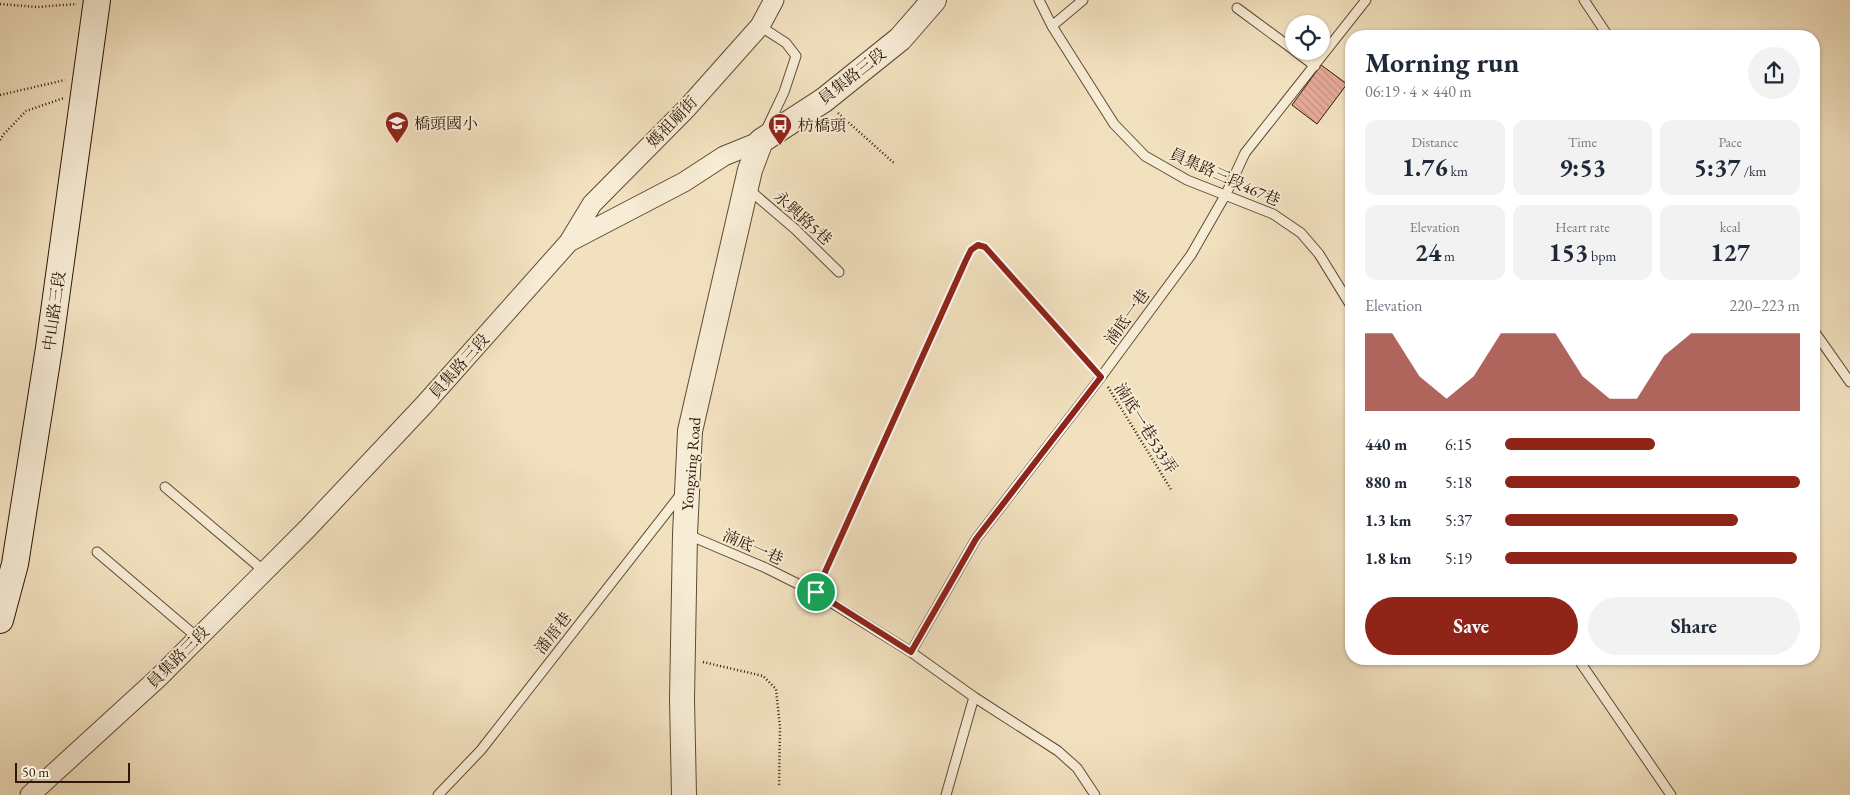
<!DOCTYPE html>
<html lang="en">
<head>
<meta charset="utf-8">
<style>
  :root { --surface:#fff; --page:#f2f2f3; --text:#1f2937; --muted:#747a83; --accent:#8f2418 }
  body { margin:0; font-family:"EB Garamond","Noto Serif TC",serif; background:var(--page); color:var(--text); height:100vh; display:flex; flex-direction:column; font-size:19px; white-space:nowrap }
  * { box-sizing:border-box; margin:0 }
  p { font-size:16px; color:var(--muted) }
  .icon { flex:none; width:28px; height:28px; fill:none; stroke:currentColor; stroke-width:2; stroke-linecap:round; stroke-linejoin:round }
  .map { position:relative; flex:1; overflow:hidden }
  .details { position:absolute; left:1345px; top:30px; width:475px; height:635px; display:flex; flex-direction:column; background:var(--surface); border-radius:20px; box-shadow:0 1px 4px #0004 }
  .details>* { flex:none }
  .tools { position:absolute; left:1285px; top:15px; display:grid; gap:10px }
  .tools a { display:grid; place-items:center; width:45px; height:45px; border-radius:50%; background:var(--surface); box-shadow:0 1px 4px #0004; font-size:25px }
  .scale { position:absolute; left:15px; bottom:12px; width:115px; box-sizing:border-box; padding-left:5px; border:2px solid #2f1807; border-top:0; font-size:14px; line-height:18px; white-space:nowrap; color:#2f1807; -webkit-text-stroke:4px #f7ecd5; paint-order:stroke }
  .pin { position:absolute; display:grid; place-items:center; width:42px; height:42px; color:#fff; margin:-21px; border:2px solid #fff; border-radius:50%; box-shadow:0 1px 5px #0007 }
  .round { display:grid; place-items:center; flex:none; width:52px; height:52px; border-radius:26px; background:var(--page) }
  .head { display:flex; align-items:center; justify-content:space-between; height:85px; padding:0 20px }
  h1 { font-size:28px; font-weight:700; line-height:38px }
  .metrics { display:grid; grid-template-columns:repeat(3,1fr); gap:8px; height:85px; padding:5px 20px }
  .metrics div { display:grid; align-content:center; border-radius:12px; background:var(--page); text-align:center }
  .metrics b { font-size:25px; font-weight:700 }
  .metrics small { font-size:14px; font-weight:400 }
  .metrics p { font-size:14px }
  .chart { height:140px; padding:10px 20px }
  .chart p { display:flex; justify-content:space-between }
  .chart svg { width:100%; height:90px; margin-top:5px; fill:var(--accent); opacity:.7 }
  .cta { display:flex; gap:10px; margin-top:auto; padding:10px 20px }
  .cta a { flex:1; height:58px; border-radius:30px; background:var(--accent); color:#fff; font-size:20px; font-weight:700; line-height:58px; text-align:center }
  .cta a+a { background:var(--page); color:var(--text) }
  ul { padding:0 20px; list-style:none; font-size:16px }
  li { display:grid; grid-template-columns:80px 60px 1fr; align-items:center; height:38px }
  li i { height:12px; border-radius:6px; background:var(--accent) }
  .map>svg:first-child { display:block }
</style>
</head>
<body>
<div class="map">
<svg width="1850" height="795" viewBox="0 0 1850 795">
  <defs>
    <pattern id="building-back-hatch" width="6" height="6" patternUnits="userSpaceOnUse" patternTransform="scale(1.25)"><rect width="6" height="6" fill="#e7ab9b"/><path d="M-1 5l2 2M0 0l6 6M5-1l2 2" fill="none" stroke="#c69284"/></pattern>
  </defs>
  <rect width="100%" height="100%" fill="#f2e1bf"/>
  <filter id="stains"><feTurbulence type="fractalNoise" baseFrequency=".004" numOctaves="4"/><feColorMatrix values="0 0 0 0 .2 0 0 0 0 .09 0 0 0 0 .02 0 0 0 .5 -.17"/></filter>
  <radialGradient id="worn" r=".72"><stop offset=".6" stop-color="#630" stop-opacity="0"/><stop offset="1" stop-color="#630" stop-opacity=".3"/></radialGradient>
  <path fill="url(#building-back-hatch)" stroke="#2f1807" d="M1321,65L1347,84L1317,124L1292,105Z"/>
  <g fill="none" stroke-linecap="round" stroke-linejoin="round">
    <g stroke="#604a35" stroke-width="11">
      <path id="service" d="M1039,0L1052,26L1114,124L1145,156L1187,180L1273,214L1301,233L1319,254L1351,306
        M1584,0L1608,36
        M1237,8L1294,50
        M760,26L786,43L796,56L784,92L766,130
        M1052,26L1083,0
        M1295,51L1315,66
        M747,188L795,229L839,272
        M1814,331L1850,382
        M165,487L264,571
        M686,534L766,568L816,593L911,652L974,697L1058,751L1077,768L1095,795
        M97,552L198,638
        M911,652L976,539L1101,377L1191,255L1226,194L1245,153L1366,0
        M1578,659L1671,795
        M438,795L481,750L681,494
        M946,795L974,697"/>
    </g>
    <g stroke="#604a35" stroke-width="21">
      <path id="minor" d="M569,242L592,204L687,108L760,26L774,0
        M30,795L158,678L307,529L423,406L569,242L684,182L724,156L761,141"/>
    </g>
    <g stroke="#604a35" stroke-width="26">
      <path id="tertiary" d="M684,795L682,699L685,534L690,431L750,170L761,141L824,100L900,39L934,0"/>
    </g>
    <g stroke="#2f1807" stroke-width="28">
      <path id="secondary" d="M0,620L15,564L49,348L97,0"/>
    </g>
    <path stroke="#2f1807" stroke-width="2.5" stroke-dasharray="1 2.5" stroke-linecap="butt" d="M0,4L37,7L77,4
      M0,95L65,80
      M838,113L895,164
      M0,140L4,134L26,111L64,98
      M1108,387L1172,491
      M821,582L971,249L979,245L985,247L1094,369
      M703,662L763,676L776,689L780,727L779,787"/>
    <use href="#service" stroke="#f7ecd5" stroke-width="9"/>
    <use href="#minor" stroke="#f7ecd5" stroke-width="19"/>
    <use href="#tertiary" stroke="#f7ecd5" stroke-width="24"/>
    <use href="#secondary" stroke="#f7ecd5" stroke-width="26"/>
  </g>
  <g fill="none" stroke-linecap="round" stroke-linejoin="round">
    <g stroke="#fff" stroke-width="10">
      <path id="route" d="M978,245L985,247L1101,377L976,539L911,652L816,592L966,260L971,250Z"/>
    </g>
    <use href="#route" stroke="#8f2418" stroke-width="6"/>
  </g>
  <defs>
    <g id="school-pin" transform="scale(1.25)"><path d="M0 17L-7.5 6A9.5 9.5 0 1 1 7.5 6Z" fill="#8f2418" stroke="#f7ecd5"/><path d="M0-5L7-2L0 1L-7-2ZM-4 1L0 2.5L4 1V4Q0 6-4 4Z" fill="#fff"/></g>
    <g id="bus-pin" transform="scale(1.25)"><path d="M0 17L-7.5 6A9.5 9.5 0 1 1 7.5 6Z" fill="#8f2418" stroke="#f7ecd5"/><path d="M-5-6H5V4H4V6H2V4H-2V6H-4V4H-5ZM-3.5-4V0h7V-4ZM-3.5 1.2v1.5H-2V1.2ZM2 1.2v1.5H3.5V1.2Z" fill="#fff"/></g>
  </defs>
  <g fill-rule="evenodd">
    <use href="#school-pin" x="397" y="123"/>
    <use href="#bus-pin" x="780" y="125"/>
  </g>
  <g text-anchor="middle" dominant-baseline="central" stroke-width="4" stroke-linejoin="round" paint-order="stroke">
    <g font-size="16" fill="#2f1807" stroke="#f7ecd5">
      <text transform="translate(852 76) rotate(-38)">員集路三段</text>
      <text transform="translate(672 122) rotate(-46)">媽祖廟街</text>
      <text transform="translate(1225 177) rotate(24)">員集路三段467巷</text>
      <text transform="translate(803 218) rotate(42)">永興路5巷</text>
      <text transform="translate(54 311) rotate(-82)">中山路三段</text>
      <text transform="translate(1127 317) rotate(-54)">湳底一巷</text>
      <text transform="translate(459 366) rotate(-48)">員集路三段</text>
      <text transform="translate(1146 428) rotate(58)">湳底一巷533弄</text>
      <text transform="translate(691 464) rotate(-85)">Yongxing Road</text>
      <text transform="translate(753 547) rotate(24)">湳底一巷</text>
      <text transform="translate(553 633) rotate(-52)">潘厝巷</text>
      <text transform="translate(178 657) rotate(-45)">員集路三段</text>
    </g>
    <g font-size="16" fill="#2f1807" stroke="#f7ecd5" text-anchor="start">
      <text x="414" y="123">橋頭國小</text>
      <text x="798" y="125">枋橋頭</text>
    </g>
  </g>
  <rect width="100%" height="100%" filter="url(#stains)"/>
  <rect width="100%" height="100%" fill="url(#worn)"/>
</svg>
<div class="tools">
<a><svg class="icon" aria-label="locate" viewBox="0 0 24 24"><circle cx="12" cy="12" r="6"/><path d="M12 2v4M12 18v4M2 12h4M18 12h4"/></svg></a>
</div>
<div class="scale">50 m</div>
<div class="pin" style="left:816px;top:592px;background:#1e9e55"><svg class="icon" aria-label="arrive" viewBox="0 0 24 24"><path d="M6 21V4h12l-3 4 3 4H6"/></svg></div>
<section class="details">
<div class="head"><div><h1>Morning run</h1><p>06:19 · 4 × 440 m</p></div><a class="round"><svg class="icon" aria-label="share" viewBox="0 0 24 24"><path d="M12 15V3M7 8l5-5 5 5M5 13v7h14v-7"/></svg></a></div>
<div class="metrics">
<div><p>Distance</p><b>1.76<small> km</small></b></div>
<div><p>Time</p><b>9:53</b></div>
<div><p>Pace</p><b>5:37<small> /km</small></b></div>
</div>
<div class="metrics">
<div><p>Elevation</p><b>24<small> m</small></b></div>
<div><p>Heart rate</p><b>153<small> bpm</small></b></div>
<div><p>kcal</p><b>127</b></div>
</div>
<div class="chart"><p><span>Elevation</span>220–223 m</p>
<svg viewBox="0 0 160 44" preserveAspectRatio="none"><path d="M0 44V6L10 6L20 27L30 38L40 27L50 6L60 6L70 6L80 27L90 38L100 38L110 17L120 6L130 6L140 6L150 6L160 6V44z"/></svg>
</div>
<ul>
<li><b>440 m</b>6:15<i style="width:51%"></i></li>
<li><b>880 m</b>5:18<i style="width:100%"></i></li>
<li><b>1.3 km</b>5:37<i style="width:79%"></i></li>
<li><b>1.8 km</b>5:19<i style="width:99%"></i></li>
</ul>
<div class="cta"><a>Save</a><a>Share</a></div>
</section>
</div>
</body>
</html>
